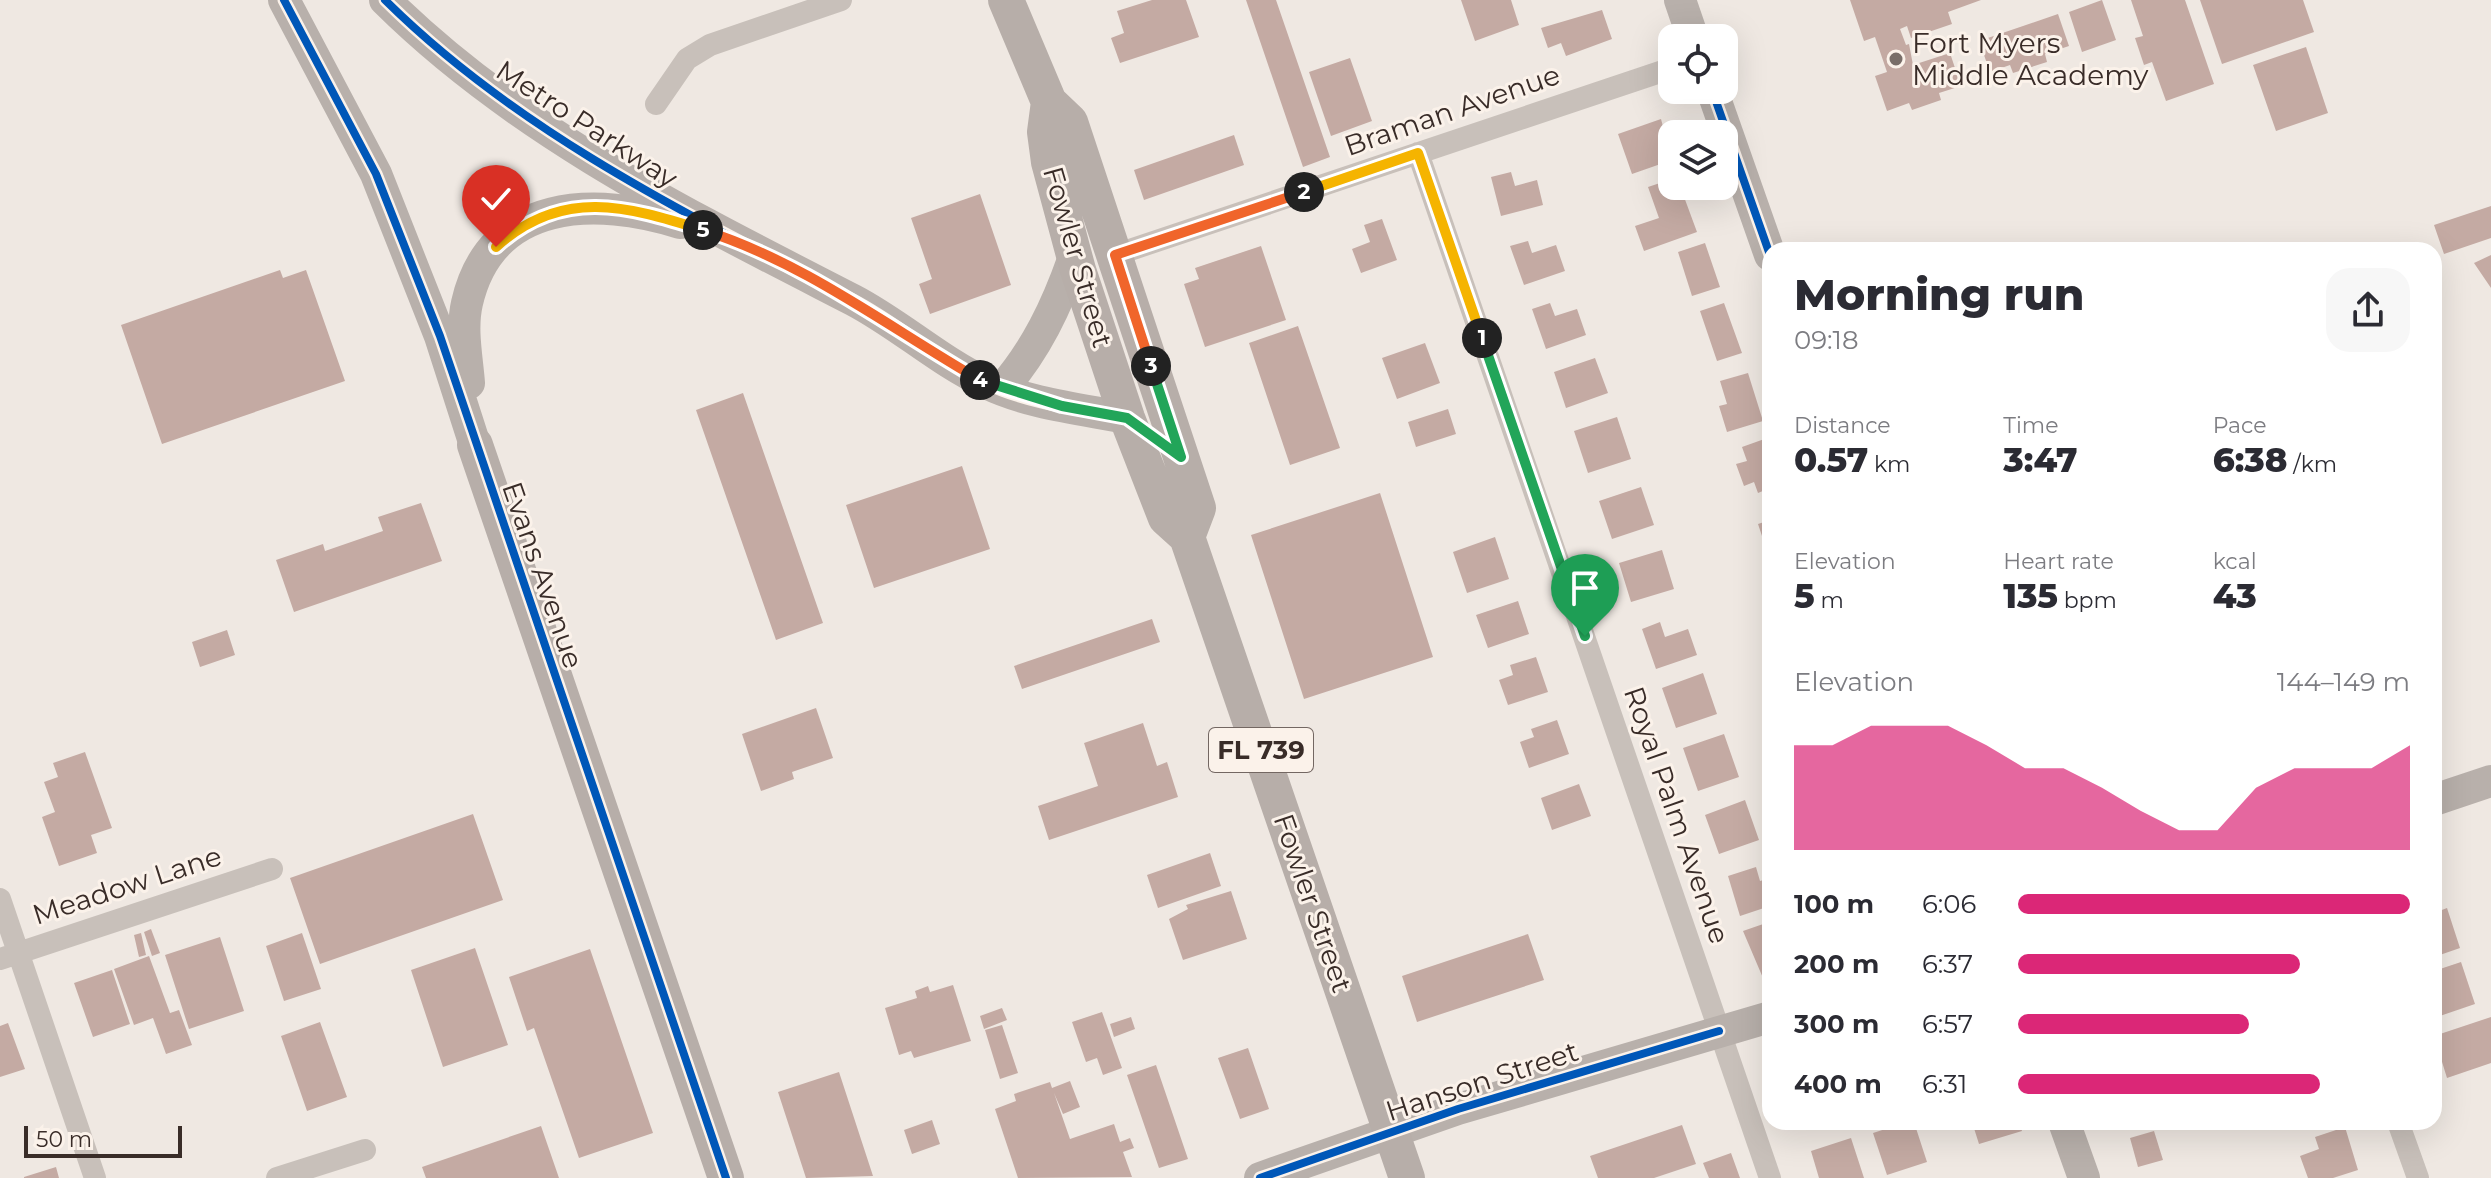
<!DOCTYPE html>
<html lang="en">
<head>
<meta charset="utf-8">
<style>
  :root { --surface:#fff; --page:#f7f7f7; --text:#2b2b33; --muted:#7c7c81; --accent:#db2777 }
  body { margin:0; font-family:Montserrat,sans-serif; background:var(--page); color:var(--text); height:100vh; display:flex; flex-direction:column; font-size:30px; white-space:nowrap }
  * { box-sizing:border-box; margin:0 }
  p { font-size:26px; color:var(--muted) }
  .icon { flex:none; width:44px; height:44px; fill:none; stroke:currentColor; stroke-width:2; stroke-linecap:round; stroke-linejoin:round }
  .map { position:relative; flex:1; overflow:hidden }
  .panel { position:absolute; left:1762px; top:242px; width:680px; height:888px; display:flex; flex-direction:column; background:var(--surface); border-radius:24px; box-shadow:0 8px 32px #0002 }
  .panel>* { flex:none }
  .fabs { position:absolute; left:1658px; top:24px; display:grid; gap:16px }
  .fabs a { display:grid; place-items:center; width:80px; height:80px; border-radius:16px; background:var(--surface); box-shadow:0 8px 32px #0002; font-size:40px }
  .scale { position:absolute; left:24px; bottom:20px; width:158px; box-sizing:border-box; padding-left:8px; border:4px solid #392c28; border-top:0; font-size:22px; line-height:28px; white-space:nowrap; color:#392c28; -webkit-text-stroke:6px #fbf2ea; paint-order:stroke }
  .pin { position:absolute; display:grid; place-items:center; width:68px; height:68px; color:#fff; margin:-82px -34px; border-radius:50% 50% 50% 0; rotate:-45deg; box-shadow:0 0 8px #0007 }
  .pin .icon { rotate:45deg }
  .km { position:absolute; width:40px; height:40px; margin:-20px; border-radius:50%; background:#222; color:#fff; font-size:22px; line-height:40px; text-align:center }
  .round { display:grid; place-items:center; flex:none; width:84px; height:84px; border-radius:24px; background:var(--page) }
  .overview { display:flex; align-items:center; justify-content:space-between; height:136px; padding:0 32px }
  h1 { font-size:44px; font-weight:800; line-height:60px }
  .figures { display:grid; grid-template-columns:repeat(3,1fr); gap:12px; height:136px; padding:8px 32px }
  .figures div { display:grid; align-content:center }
  .figures b { font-size:34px; font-weight:800 }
  .figures small { font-size:22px; font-weight:400 }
  .figures p { font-size:22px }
  .chart { height:224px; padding:16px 32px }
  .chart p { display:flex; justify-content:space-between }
  .chart svg { width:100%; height:144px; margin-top:8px; fill:var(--accent); opacity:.7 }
  ul { padding:0 32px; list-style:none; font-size:26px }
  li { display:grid; grid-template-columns:128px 96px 1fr; align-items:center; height:60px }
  li i { height:20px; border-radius:10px; background:var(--accent) }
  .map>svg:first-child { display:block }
</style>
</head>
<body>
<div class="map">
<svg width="2491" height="1178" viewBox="0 0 2491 1178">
  <rect width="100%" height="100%" fill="#efe8e2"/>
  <path fill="#c4aaa3" d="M1152,0H1186L1199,37L1120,63L1111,38L1124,33L1117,11Z
    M1246,0H1276L1330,157L1303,167Z
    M1461,0H1511L1519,25L1475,41Z
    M1850,0H1981L1948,12L1952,24L1911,38L1907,26L1900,29L1906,45L1909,44L1913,65L1950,53L1961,86L1939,93L1941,100L1912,110L1909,103L1887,111L1875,76L1887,72L1875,37L1864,41Z
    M2102,0L2116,40L2082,52L2069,12Z
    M2131,0H2185L2214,84L2166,101L2152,62L2144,65L2135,38L2143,36Z
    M2200,0H2303L2314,32L2222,64Z
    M1602,10L1612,39L1566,56L1561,43L1548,48L1541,28Z
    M2058,14L2069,46L2045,54L2047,62L2013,73L2010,65L1990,72L1979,41Z
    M2306,47L2328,113L2276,131L2253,65Z
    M1350,58L1372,121L1331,136L1309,72Z
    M1661,119L1672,160L1632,174L1618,134Z
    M1234,135L1244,165L1144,200L1134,170Z
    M1511,172L1515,186L1537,180L1543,205L1501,216L1491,177Z
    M1672,179V186H1680L1697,232L1644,251L1635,226L1659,218L1648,187Z
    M980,194L1011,285L930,314L919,284L932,279L911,218Z
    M2491,206V238L2444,254L2434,225Z
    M1382,219L1397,260L1361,273L1352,249L1370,242L1364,225Z
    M1528,241L1532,253L1556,245L1565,271L1524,285L1510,246Z
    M1705,243L1720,287L1692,296L1678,252Z
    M1261,246L1286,320L1205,347L1184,284L1199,279L1195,268Z
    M2491,255V288L2474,263Z
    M280,270L283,278L306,270L345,381L162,444L121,325Z
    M1550,303L1555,316L1577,309L1586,335L1546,349L1532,309Z
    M1724,303L1742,353L1717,361L1700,311Z
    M1298,326L1340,448L1290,465L1249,343Z
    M1425,343L1440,383L1397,399L1382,358Z
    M1595,358L1608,393L1566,408L1554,372Z
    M1748,373L1763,421L1727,432L1719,406L1727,404L1720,381Z
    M743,393L823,623L776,640L696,410Z
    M1448,409L1456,434L1416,447L1408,422Z
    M1617,417L1631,459L1588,473L1574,431Z
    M1770,437V488L1758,493L1754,482L1744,486L1736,464L1747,461L1742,447Z
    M962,466L990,549L874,588L846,505Z
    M1641,487L1654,525L1612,539L1599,501Z
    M1380,493L1433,657L1304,699L1251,535Z
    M421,503L442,561L294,612L276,560L323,544L325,551L383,531L378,517Z
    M1770,520V549L1767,551L1758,524Z
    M1495,537L1509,579L1467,593L1453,552Z
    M1662,550L1674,589L1631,602L1619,563Z
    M1518,601L1529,634L1488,648L1476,615Z
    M1152,619L1160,642L1022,689L1014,666Z
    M1660,622L1665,637L1688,629L1697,655L1656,669L1642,629Z
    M227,630L235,655L200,667L192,642Z
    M1536,657L1548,692L1508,705L1499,680L1513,675L1510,665Z
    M1703,673L1717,714L1676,728L1662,688Z
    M816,708L833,758L792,772L794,779L761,791L742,734Z
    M1557,720L1569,754L1529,768L1520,742L1534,737L1531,729Z
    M1143,723L1157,766L1167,762L1178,797L1049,840L1038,806L1098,786L1084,743Z
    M1724,734L1739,777L1698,791L1683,748Z
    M85,752L112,828L91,835L97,853L59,866L42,817L55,812L44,782L58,777L53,763Z
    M1579,784L1591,816L1552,830L1541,798Z
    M1745,800L1759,840L1719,854L1705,815Z
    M473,814L503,900L320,964L290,878Z
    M1210,853L1221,886L1158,908L1147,875Z
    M1756,867L1760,881L1770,878V906L1740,916L1728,876Z
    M1231,891L1247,939L1183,960L1169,919L1188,909L1186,905Z
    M2447,908L2460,948L2434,957V913Z
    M1769,922L1770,975L1763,978L1743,931Z
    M151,929L160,953L152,956L144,932Z
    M141,933L146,955L139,957L134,935Z
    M302,933L321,989L284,1001L266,946Z
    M1528,934L1544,980L1417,1022L1402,976Z
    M220,937L244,1011L189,1029L165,955Z
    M475,948L508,1045L443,1067L411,970Z
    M590,949L653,1133L579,1158L534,1028L527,1031L509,977Z
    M149,956L170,1013L179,1010L192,1045L166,1054L153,1018L134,1025L114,969Z
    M2461,962L2475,1004L2434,1018V971Z
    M112,970L130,1024L93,1037L74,983Z
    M953,985L971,1041L914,1058L911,1051L899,1055L885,1008L917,998L915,991L928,986L930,992Z
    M1002,1008L1007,1020L984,1029L980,1016Z
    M1102,1012L1122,1068L1103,1075L1097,1058L1086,1062L1072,1022Z
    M1131,1017L1135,1029L1114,1037L1110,1024Z
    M2491,1017V1063L2447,1078L2434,1036Z
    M320,1022L347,1097L307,1111L281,1036Z
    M8,1023L25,1069L0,1077V1026Z
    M1002,1025L1018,1073L1000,1079L985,1030Z
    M1248,1048L1269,1109L1240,1119L1218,1058Z
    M1156,1065L1188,1159L1159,1168L1127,1075Z
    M839,1072L873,1176L806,1178L778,1092Z
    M1070,1081L1080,1107L1063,1114L1054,1093L1070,1139L1114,1124L1120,1142L1130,1138L1134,1148L1123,1152L1132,1177L1018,1178L995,1109L1016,1101L1014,1094L1050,1082L1052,1088Z
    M932,1120L940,1144L912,1154L904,1130Z
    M1907,1122H1914L1927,1162L1887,1175L1873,1133Z
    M1972,1122H2019L2022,1131L1979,1144Z
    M1682,1125L1696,1164L1654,1178H1598L1590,1156Z
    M541,1126L559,1178H426L422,1167Z
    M2345,1127L2358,1170L2333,1178H2308L2300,1156L2319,1149L2315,1137Z
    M2154,1131L2163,1160L2138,1167L2130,1138Z
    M1851,1138L1864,1178H1819L1811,1151Z
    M1731,1153L1740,1178H1709L1703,1163Z
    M56,1167L59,1178H24V1177Z"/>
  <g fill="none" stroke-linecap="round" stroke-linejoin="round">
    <path stroke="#c8c0ba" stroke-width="22" d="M656,104L687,59L710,45L841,0
      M1418,153L1770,1178
      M1115,255L1672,68
      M0,899L95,1178
      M0,959L272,869
      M2398,1122L2418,1178
      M277,1178L365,1150"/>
    <path stroke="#b8b0ab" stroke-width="32" d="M284,0L376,174L440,336L475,445
      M385,0C518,132 688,215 853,300C899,324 939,361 986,383C1029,404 1081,409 1127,418
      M1680,0L1693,38
      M1712,90L1770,255
      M469,383C467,357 461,329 467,303C491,197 597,197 680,223
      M1002,389C1036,350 1057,306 1074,257
      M2434,800L2491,781
      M2064,1122L2084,1178
      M1260,1178L1458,1109L1770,1017"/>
    <path stroke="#b7aea9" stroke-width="36" d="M1006,0L1049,102L1070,122L1198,508L1187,537
      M1049,102L1045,132L1049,162L1078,270L1127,418L1166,518L1187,537L1407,1178
      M475,445L726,1178"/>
    <g stroke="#fbf2ea" stroke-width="13">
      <path id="cycleway" d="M284,0L376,174L440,336L726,1178
        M385,0C518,132 688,215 853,300C899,324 939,361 986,383C1029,404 1081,409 1127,418
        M1712,90L1770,255
        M1260,1178L1458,1109L1719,1031"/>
    </g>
    <use href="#cycleway" stroke="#0057b8" stroke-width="8"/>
  </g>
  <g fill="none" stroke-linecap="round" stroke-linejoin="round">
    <g stroke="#fff" stroke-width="16">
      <path id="split-1" d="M1482,338L1585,636"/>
    </g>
    <g stroke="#fff" stroke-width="16">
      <path id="split-2" d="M1304,192L1418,153L1482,338"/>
    </g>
    <g stroke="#fff" stroke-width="16">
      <path id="split-3" d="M1151,366L1115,255L1304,192"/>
    </g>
    <g stroke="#fff" stroke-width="16">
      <path id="split-4" d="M980,380L1062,406L1127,418L1181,457L1151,366"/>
    </g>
    <g stroke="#fff" stroke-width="16">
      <path id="split-5" d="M703,230C806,263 888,327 980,380"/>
    </g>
    <g stroke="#fff" stroke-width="16">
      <path id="split-6" d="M496,247C562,187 627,206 703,230"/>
    </g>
    <use href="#split-1" stroke="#22a559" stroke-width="10"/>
    <use href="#split-2" stroke="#f5b400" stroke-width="10"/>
    <use href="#split-3" stroke="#f0652b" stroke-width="10"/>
    <use href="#split-4" stroke="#22a559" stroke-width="10"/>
    <use href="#split-5" stroke="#f0652b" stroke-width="10"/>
    <use href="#split-6" stroke="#f5b400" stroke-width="10"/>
  </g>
  <circle fill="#796e69" stroke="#fbf2ea" stroke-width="3" cx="1896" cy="59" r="8"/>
  <g text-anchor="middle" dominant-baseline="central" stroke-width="6" stroke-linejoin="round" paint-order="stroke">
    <rect fill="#fbf2ea" stroke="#736762" stroke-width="2" x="1209" y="728" width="104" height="44" rx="6"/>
    <g font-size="26" font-weight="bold" fill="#392c28">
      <text x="1261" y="750">FL 739</text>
    </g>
    <g font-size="28" fill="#392c28" stroke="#fbf2ea" text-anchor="start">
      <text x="1912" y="43">Fort Myers<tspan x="1912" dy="32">Middle Academy</tspan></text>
    </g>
    <g font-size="28" fill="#392c28" stroke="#fbf2ea">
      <text transform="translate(1452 110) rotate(-19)">Braman Avenue</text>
      <text transform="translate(587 124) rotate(33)">Metro Parkway</text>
      <text transform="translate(1078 257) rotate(74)">Fowler Street</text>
      <text transform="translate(543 575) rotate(71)">Evans Avenue</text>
      <text transform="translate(1677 815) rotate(71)">Royal Palm Avenue</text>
      <text transform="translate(127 885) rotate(-18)">Meadow Lane</text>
      <text transform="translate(1313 903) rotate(71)">Fowler Street</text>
      <text transform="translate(1482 1081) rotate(-18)">Hanson Street</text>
    </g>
  </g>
</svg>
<div class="fabs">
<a><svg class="icon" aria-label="locate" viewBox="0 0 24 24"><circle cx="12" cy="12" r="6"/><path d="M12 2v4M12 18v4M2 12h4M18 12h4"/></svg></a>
<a><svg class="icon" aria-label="layers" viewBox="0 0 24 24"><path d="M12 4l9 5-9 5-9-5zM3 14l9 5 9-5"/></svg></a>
</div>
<div class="scale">50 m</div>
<div class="pin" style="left:1585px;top:636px;background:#1e9e55"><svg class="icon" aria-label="arrive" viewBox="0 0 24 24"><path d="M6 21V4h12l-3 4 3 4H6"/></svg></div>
<div class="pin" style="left:496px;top:247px;background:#d93025"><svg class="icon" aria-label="check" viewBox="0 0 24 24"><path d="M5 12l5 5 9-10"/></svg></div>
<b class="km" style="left:1482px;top:338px">1</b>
<b class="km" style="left:1304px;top:192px">2</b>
<b class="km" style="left:1151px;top:366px">3</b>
<b class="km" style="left:980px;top:380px">4</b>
<b class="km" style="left:703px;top:230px">5</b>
<section class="panel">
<div class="overview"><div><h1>Morning run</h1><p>09:18</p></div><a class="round"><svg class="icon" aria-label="share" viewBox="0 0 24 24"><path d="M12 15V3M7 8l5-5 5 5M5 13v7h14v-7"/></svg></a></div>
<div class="figures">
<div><p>Distance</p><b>0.57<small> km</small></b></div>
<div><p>Time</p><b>3:47</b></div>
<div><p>Pace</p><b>6:38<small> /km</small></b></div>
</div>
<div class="figures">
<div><p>Elevation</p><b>5<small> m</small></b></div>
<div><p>Heart rate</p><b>135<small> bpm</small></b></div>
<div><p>kcal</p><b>43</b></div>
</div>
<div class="chart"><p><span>Elevation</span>144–149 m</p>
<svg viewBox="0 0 160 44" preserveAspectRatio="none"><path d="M0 44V12L10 12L20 6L30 6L40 6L50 12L60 19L70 19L80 25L90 32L100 38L110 38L120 25L130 19L140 19L150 19L160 12V44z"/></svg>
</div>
<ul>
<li><b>100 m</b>6:06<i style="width:100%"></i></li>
<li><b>200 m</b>6:37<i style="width:72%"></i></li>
<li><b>300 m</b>6:57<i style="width:59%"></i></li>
<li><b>400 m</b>6:31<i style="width:77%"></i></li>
</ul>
</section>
</div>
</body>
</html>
